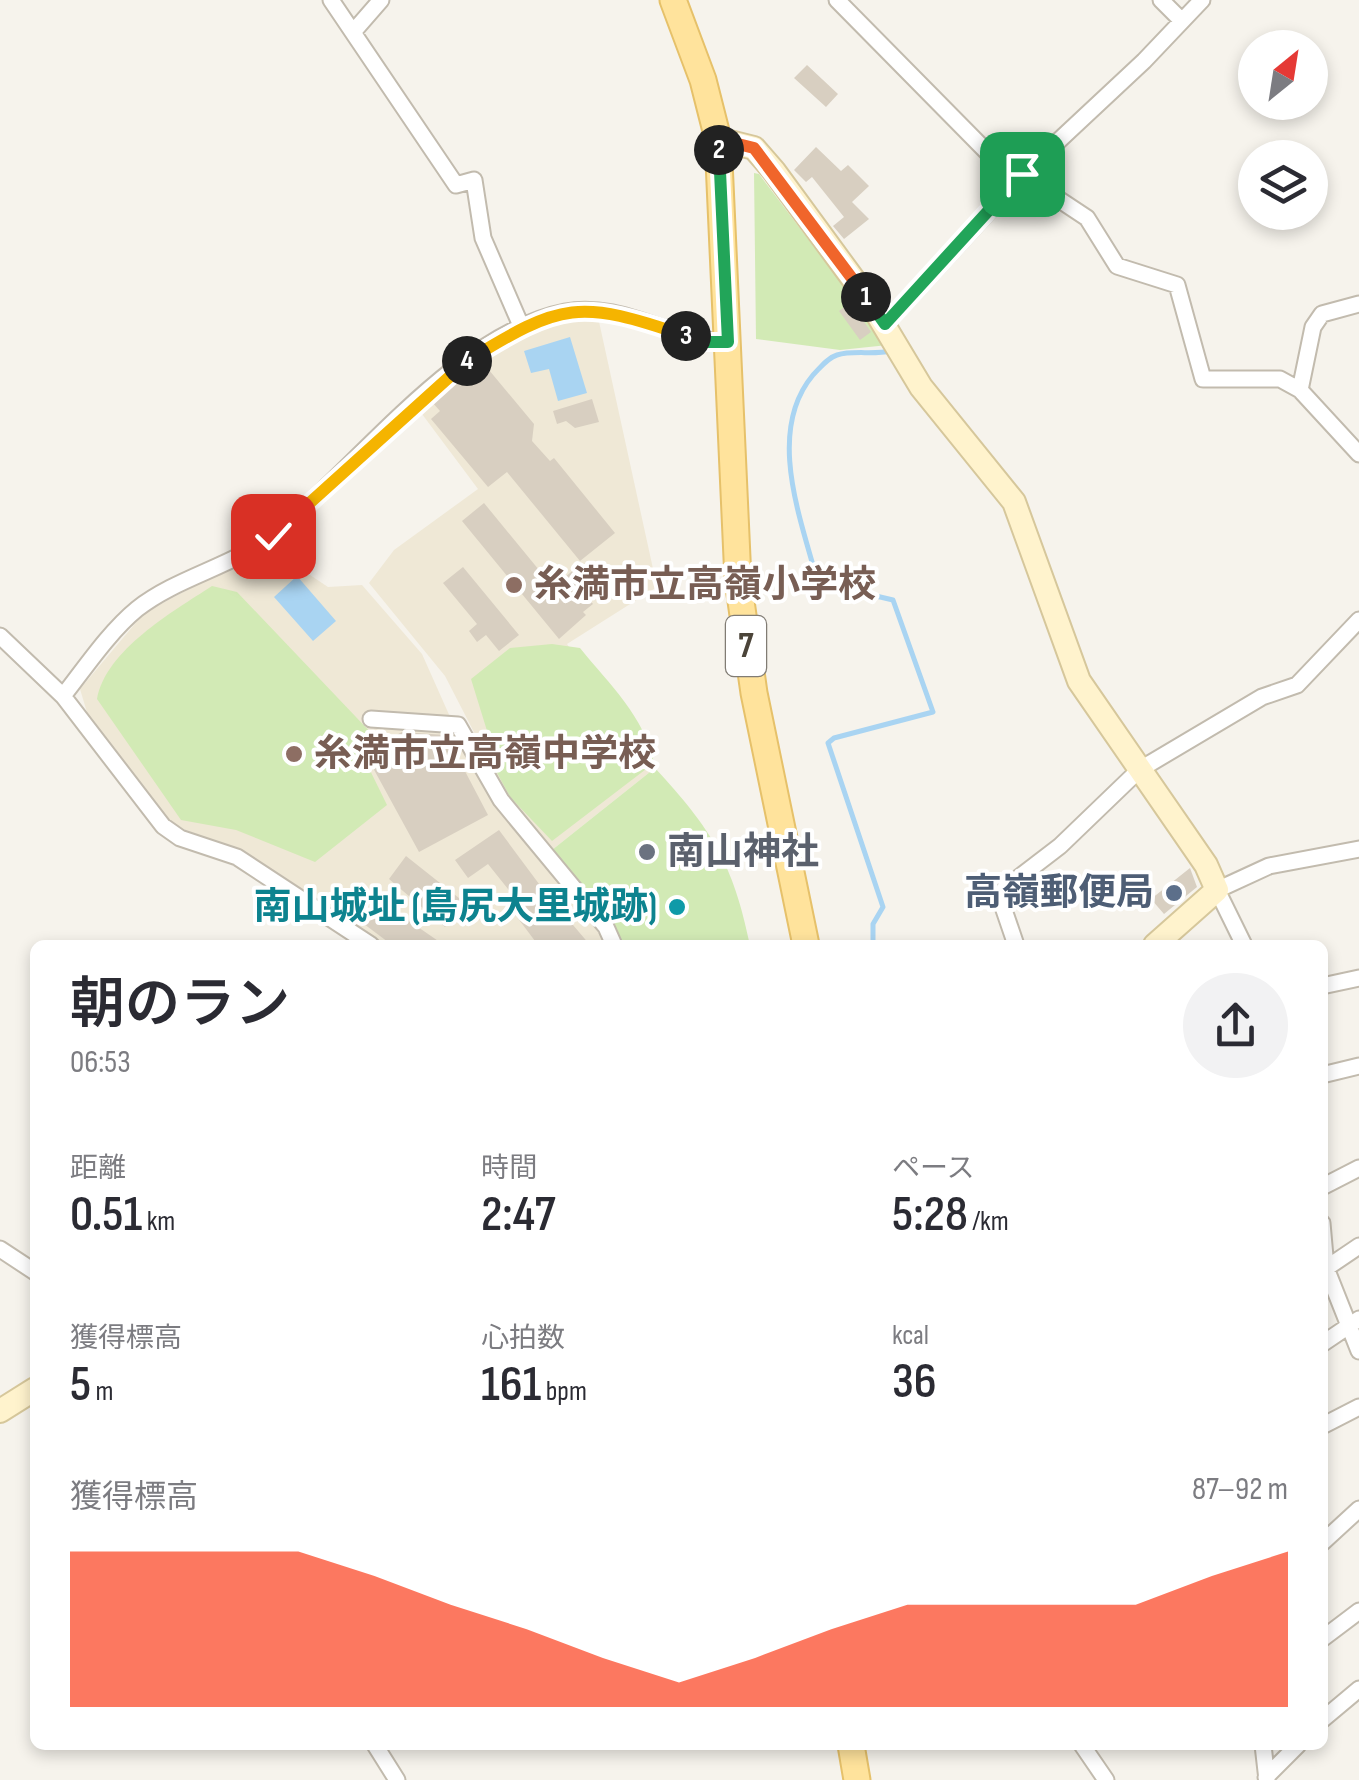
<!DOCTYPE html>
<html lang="ja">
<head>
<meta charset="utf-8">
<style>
  :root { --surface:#fff; --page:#f2f2f3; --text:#2b2b33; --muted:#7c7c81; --accent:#fc3f1d }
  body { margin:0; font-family:"Sofia Sans Condensed","Noto Sans JP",sans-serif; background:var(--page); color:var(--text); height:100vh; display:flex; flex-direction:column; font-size:38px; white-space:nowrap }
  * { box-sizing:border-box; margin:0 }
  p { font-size:32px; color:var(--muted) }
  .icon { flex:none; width:55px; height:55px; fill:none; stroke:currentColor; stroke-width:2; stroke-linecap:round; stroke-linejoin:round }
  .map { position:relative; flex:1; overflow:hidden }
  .sheet { position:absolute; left:30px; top:940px; width:1298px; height:810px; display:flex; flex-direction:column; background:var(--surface); border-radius:15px; box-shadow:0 5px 15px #0003 }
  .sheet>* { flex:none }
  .needle { width:65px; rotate:30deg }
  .tools { position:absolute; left:1238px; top:30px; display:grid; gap:20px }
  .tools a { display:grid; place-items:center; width:90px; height:90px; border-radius:50%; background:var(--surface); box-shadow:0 5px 15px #0003; font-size:50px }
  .pin { position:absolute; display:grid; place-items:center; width:85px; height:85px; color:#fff; margin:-42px; border-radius:20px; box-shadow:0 5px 15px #0006 }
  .km { position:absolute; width:50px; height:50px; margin:-25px; border-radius:50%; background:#222; color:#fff; font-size:28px; line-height:50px; text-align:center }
  .round { display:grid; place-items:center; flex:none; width:105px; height:105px; border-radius:52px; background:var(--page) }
  .summary { display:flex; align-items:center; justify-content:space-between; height:170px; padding:0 40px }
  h1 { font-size:55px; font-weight:600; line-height:75px }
  .figures { display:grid; grid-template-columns:repeat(3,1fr); gap:15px; height:170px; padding:10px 40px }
  .figures div { display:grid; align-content:center }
  .figures b { font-size:50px; font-weight:600 }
  .figures small { font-size:28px; font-weight:400 }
  .figures p { font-size:28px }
  .chart { height:280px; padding:20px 40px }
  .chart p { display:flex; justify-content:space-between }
  .chart svg { width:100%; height:180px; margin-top:10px; fill:var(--accent); opacity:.7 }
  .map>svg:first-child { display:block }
</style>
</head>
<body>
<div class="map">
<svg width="1359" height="1780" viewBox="0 0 1359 1780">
  <rect width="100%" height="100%" fill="#f6f3ec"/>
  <path fill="#efe8d6" d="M598,317L657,587L567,644L655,768L552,850L508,798L445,676L369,583L394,550L478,489L419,410L452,379L505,344L563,319Z
    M281,540L304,571L328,587L362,585L422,654L455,728L607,945H384L242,850L197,836L170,822L89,719L80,689L144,613Z"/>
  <path fill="#d2eab5" d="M754,173L759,174L888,345L840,350L756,339Z
    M212,586L237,592L375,737L361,752L387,805L315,862L236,830L181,820L97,699C106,650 172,612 212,586Z
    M552,644L580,648C609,684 645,717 654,763L552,841L510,797L488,756V734L471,679L510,648Z
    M655,768C712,830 733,863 750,945H623L552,850Z"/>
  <path fill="#a9d4f2" d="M570,337L587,393L558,401L549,369L531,373L524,351Z
    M297,576L336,621L313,641L274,597Z"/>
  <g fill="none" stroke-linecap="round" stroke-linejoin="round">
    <path stroke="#a9d4f2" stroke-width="5" d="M873,945V924L883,907L828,743L834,738L933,712L893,600L825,584L816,576C799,514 767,430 813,375C820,368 827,358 837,355C853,350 873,355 891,351"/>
  </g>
  <path fill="#d8cfc1" d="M807,65L838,94L826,107L794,78Z
    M816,147L841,171L848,165L869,186L852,202L869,219L844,239L833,226L844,217L812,177L806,182L794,170Z
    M851,302L871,332L860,340L839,311Z
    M474,369L489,370L534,424L532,441L550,461L554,458L615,533L580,561L507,472L488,487L431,419L440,411L432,402Z
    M592,399L599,422L575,428L566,421L557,424L553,411Z
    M484,503L553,587L576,568L595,593L588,598L593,604L583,612L586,615L559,639L462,521Z
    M463,567L519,635L499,651L486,635L477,642L469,631L477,624L443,583Z
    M402,732L446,735L488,815L419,852L372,766L375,764L369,750Z
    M499,830L545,892L590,945H538L514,913L521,909L512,894L488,864L468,878L455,860Z
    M406,856L464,902L445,927L389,879Z
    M1190,868L1197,887L1164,914L1151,899Z
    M376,898L444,945H392L360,921Z"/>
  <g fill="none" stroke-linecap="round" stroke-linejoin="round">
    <g stroke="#c2bbae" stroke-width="19">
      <path id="street" d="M331,0L456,185L474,180L483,238L522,328
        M837,0L986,151L1087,218L1117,266L1177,285L1203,379H1280L1300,390
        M1161,0L1181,20
        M354,31L381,0
        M1359,304L1322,314L1313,327L1300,390L1359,454
        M885,324L1022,175L1144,61L1202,0
        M0,636L63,696L163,826L180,838L237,857L371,945
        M63,696C85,668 109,632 137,609C179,576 236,566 277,532C359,465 458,333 565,312C623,301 672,342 728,342
        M371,719L458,725L501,800L606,927L614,945
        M1016,945L1002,904L1004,889L1060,846L1139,770L1262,697L1297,685L1359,620
        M1244,945L1217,890L1269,866L1359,849
        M1322,986L1359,978
        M1322,1075L1359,1066
        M1322,1187L1359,1168
        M1322,1223L1326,1268L1359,1351
        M0,1249L35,1272
        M1322,1271L1359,1246
        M1322,1344L1359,1319
        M1322,1426L1359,1407
        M1322,1543L1359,1509
        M1322,1639L1359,1611
        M1322,1720L1359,1689
        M375,1745L397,1780
        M1082,1745L1106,1780
        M1263,1745L1267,1780
        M1266,1777L1298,1745"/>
    </g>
    <g stroke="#d6c79b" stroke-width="26">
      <path id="secondary" d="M718,139L754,148L774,171L870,302L921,387L1014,502L1079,681L1206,865L1217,890L1155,945
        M0,1411L35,1389"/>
    </g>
    <g stroke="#e6c16a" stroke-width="29">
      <path id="primary" d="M673,0L703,80L718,139L738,580L754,693L806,945
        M851,1745L857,1780"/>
    </g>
    <use href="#street" stroke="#fff" stroke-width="15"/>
    <use href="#secondary" stroke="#fff3cd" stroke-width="22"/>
    <use href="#primary" stroke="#ffe39c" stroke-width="25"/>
  </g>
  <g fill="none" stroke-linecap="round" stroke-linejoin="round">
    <g stroke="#fff" stroke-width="20">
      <path id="split-1" d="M866,297L885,324L1022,174"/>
    </g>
    <g stroke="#fff" stroke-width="20">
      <path id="split-2" d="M719,150L718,139L754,148L866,297"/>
    </g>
    <g stroke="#fff" stroke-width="20">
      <path id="split-3" d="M686,336L704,342H728L719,150"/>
    </g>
    <g stroke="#fff" stroke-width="20">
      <path id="split-4" d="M467,361C562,302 579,299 686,336"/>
    </g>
    <g stroke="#fff" stroke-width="20">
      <path id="split-5" d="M273,536L467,361"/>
    </g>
    <use href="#split-1" stroke="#22a559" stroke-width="12"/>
    <use href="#split-2" stroke="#f0652b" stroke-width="12"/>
    <use href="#split-3" stroke="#22a559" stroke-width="12"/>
    <use href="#split-4" stroke="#f5b400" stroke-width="12"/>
    <use href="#split-5" stroke="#f5b400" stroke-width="12"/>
  </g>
  <g fill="#8d6e63" stroke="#fff" stroke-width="4">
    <circle cx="514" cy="585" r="10"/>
    <circle cx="294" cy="754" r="10"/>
  </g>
  <circle fill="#6b7280" stroke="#fff" stroke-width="4" cx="647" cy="852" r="10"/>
  <circle fill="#5c6f8a" stroke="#fff" stroke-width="4" cx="1174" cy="893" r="10"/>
  <circle fill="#0f9aa8" stroke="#fff" stroke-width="4" cx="677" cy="907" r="10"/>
  <g text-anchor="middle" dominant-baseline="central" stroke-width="8" stroke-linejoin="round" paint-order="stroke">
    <rect fill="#fff" stroke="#817c74" stroke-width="2.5" x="726" y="616" width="40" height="60" rx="8"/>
    <g font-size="35" font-weight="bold" fill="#4b4439">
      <text x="746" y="646">7</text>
    </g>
    <g font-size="38" font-weight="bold" fill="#785e54" stroke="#fff" text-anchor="start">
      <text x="534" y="585">糸満市立高嶺小学校</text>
      <text x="314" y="754">糸満市立高嶺中学校</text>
    </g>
    <g font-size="38" font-weight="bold" fill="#5b616d" stroke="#fff" text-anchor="start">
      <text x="667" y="852">南山神社</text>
    </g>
    <g font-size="38" font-weight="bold" fill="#4e5e75" stroke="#fff" text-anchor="end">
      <text x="1154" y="893">高嶺郵便局</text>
    </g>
    <g font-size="38" font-weight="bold" fill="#0d838f" stroke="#fff" text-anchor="end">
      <text x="657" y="907">南山城址 (島尻大里城跡)</text>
    </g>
  </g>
</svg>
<div class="tools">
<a><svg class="needle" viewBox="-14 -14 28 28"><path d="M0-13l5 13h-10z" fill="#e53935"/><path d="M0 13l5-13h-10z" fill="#7c7c81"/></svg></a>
<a><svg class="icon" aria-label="layers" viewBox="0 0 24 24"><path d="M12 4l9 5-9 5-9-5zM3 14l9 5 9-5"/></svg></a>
</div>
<div class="pin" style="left:1022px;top:174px;background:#1e9e55"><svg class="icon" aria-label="arrive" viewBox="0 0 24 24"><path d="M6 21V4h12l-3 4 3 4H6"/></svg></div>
<div class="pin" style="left:273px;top:536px;background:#d93025"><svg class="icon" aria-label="check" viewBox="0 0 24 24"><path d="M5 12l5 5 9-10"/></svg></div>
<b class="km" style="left:866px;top:297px">1</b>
<b class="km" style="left:719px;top:150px">2</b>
<b class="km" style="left:686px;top:336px">3</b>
<b class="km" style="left:467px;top:361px">4</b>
<section class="sheet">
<div class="summary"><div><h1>朝のラン</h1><p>06:53</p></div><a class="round"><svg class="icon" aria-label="share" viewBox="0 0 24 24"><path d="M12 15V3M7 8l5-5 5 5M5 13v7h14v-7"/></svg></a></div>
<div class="figures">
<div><p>距離</p><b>0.51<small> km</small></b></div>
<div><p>時間</p><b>2:47</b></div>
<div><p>ペース</p><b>5:28<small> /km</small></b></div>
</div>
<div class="figures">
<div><p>獲得標高</p><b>5<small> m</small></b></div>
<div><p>心拍数</p><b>161<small> bpm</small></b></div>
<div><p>kcal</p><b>36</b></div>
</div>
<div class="chart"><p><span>獲得標高</span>87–92 m</p>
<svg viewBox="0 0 160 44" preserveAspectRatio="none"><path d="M0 44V6L10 6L20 6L30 6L40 12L50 19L60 25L70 32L80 38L90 32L100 25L110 19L120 19L130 19L140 19L150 12L160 6V44z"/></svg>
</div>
</section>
</div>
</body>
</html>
